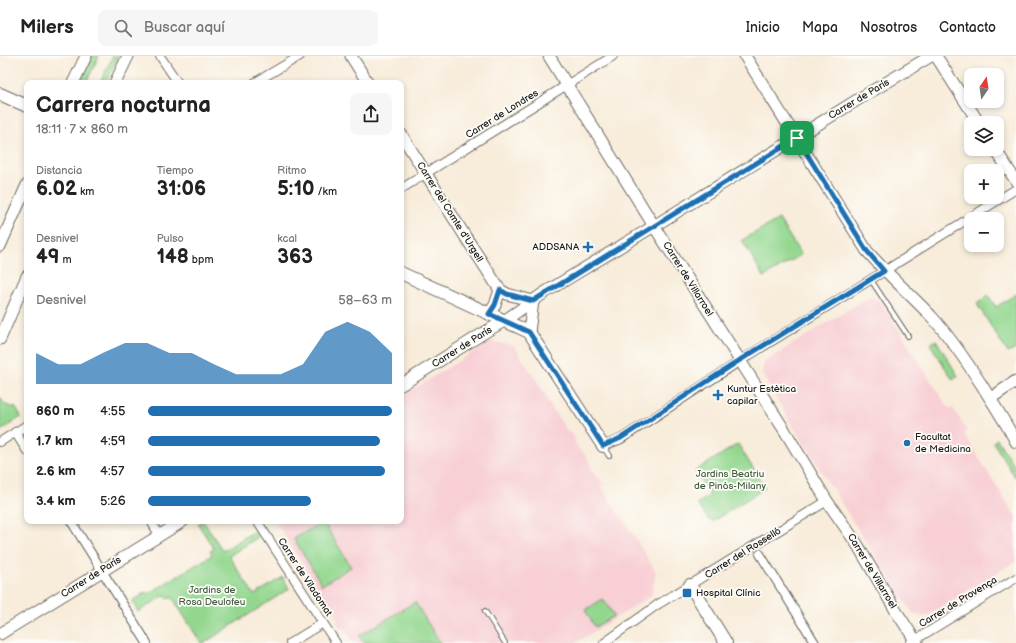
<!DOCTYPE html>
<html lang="es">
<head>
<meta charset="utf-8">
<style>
  :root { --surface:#fff; --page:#f6f6f6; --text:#222; --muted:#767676; --line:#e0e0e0; --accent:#1f6fb2 }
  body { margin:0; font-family:"Balsamiq Sans",sans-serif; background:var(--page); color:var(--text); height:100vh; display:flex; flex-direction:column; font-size:15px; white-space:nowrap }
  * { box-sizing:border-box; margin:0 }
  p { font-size:13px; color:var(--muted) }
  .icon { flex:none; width:22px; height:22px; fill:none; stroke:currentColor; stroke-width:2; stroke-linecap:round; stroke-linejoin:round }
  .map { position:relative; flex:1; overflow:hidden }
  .side { position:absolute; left:24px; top:24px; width:380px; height:444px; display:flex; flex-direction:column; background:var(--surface); border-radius:8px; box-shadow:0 2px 6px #0003 }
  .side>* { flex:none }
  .needle { width:26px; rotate:13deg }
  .tools { position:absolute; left:964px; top:12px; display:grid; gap:8px }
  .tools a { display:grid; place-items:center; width:40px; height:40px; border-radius:8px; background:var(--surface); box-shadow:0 2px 6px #0003; font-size:20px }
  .pin { position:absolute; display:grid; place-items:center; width:34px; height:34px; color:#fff; margin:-17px; border-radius:8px; box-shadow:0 2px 6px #0006 }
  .round { display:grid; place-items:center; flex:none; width:42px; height:42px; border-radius:8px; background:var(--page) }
  .headline { display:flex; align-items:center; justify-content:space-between; height:68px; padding:0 12px }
  h1 { font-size:22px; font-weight:700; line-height:30px }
  .stats { display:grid; grid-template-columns:repeat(3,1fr); gap:6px; height:68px; padding:4px 12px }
  .stats div { display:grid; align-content:center }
  .stats b { font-size:20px; font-weight:700 }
  .stats small { font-size:11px; font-weight:400 }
  .stats p { font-size:11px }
  .chart { height:112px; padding:8px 12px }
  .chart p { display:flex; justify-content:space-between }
  .chart svg { width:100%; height:72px; margin-top:4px; fill:var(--accent); opacity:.7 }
  ul { padding:0 12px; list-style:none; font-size:13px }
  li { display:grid; grid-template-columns:64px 48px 1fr; align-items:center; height:30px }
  li i { height:10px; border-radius:5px; background:var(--accent) }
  header { display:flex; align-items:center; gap:24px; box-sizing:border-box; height:56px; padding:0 20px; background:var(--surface); border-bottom:1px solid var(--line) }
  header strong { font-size:19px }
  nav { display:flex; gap:22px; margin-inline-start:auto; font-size:14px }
  .search { width:280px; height:36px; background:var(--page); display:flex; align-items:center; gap:10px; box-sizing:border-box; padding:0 14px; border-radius:8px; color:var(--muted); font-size:15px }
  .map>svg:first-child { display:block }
</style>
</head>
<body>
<header>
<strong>Milers</strong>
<div class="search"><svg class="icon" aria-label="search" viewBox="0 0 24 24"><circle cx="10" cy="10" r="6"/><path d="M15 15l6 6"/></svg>Buscar aquí</div>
<nav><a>Inicio</a><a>Mapa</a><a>Nosotros</a><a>Contacto</a></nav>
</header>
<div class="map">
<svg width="1016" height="587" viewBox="0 0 1016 587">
  <rect width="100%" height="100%" fill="#fdfcf7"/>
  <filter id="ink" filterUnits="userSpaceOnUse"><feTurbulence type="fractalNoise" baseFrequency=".025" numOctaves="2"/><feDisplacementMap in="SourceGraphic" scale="8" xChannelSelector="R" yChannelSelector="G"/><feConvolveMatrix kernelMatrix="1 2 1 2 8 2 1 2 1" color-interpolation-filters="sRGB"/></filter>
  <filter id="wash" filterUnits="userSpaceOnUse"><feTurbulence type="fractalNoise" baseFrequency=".012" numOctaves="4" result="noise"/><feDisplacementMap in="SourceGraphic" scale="16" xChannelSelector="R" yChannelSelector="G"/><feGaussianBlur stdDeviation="0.9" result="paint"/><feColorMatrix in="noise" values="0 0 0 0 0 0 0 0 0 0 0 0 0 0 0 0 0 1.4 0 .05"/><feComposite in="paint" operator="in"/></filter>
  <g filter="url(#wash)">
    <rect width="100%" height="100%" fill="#f8ecda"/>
    <path fill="#f7cfd4" d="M869,241L880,244L948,352H952L954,354L966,373V376L964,378L1016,461V505L925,561L914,559L876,502L791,367L762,318L764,306Z
      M491,285L514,290L542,333L547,340L545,341L568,377L570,376L576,384L574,385L581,396H583L592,410L590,411L597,423L599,422L603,429L601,431L622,463L623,462L656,516L651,540L576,587H353L343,570L340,572L336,565L338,563L333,554L330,556L326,549L328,547L275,465H401V341Z"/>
    <path fill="#93d78f" stroke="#587a56" d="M93,0H99L86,27H80Z
      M113,0H119L106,27H100Z
      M779,163L801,199L764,221L742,184Z
      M1016,238V293L1008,297L977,248L988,239L996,251Z
      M936,284L958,320L953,324L930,288Z
      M0,341L5,349L16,352L21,361L0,375Z
      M997,383L1016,413L1015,421L993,386Z
      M738,388L765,432L713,465L708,463L697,448L710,439L695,415Z
      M203,465L223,495L254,475L258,481L229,500L254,539L283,521L289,533L204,587H201L172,541L168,543L165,539L138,556L132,545L147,536L148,538L212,499L210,495L214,493L198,468Z
      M323,465L351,511L322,529L294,483Z
      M603,543L614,560L595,571L585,554Z
      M415,546L440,587H364L359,580Z"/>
  </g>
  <g filter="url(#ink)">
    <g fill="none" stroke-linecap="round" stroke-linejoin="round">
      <g stroke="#69655e" stroke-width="6">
        <path id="lane" d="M871,224L908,280
          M603,390L609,400
          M485,555L505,587"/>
      </g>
      <g stroke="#69655e" stroke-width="10">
        <path id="street" d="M160,0L178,27
          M254,27L300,0
          M401,133L613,0
          M15,376L27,395
          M0,386L27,369
          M603,390L621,383L740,305L1016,133
          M71,465L147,587
          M151,465L159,479
          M257,465L336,587
          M760,498L815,587
          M290,587L323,567
          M604,587L657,549L827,445
          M910,587L1016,522"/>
      </g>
      <g stroke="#69655e" stroke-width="13">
        <path id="secondary" d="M351,0L368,27
          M549,0L654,170L785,375L827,445L857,488L896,555L917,587
          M745,0L867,195C887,218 910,238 931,260C951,282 967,306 983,331C994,349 1006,367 1016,386
          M936,0L979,67
          M73,27L86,0
          M115,27L128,0
          M401,78L465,180L500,234L507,238L533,245
          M995,93L1016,125
          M0,190L27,129
          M489,258L495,249L500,234
          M529,276L533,245
          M0,283L27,220
          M401,329L482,278L504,265L544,237L654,170L862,41L931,0
          M991,342L1016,325
          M0,578L183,465"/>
      </g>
      <g stroke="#69655e" stroke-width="14">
        <path id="primary" d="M0,38L27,50
          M401,217L529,276L603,390
          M690,529L726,587"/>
      </g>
      <use href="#lane" stroke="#fff" stroke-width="4"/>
      <use href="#street" stroke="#fff" stroke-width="8"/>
      <use href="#secondary" stroke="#fff" stroke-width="11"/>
      <use href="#primary" stroke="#fff" stroke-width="12"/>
    </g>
  </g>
  <g fill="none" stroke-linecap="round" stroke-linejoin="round" filter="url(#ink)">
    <g stroke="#fff" stroke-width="8">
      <path id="route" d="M797,82L867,195L884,215L740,304L621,382L603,390L529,276L489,258L495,249L500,234L507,238L533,245Z"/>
    </g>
    <use href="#route" stroke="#1f6fb2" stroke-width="5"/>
  </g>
  <g fill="#1f6fb2" stroke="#fdfcf7" stroke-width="1.5">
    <path d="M586 185h4v4h4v4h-4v4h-4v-4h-4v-4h4z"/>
    <path d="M716 333h4v4h4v4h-4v4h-4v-4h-4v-4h4z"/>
    <circle cx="907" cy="387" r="4"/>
    <rect x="682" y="532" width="10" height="10" rx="2"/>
  </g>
  <g text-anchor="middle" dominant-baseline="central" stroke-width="3.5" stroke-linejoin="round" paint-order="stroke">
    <g font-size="10" fill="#1c1c1c" stroke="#fdfcf7">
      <text transform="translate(859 43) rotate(-31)">Carrer de París</text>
      <text transform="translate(502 58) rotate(-32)">Carrer de Londres</text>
      <text transform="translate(450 156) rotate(58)">Carrer del Comte d'Urgell</text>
      <text transform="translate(688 223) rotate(58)">Carrer de Villarroel</text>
      <text transform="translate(462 291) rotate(-32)">Carrer de París</text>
      <text transform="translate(743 497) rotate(-32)">Carrer del Rosselló</text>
      <text transform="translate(872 515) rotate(59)">Carrer de Villarroel</text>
      <text transform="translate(91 521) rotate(-32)">Carrer de París</text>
      <text transform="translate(305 521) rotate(57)">Carrer de Viladomat</text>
      <text transform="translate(958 546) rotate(-31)">Carrer de Provença</text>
    </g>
    <g font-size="10" fill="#1c1c1c" stroke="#fdfcf7" text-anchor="start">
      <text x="579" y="191" text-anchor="end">ADDSANA</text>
      <text x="727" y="333">Kuntur Estètica<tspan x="727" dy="12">capilar</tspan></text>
      <text x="915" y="381">Facultat<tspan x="915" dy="12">de Medicina</tspan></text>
      <text x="696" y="537">Hospital Clínic</text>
    </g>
    <g font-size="10" fill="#465d44" stroke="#fdfcf7">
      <text x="730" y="418">Jardins Beatriu<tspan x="730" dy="12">de Pinós-Milany</tspan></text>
      <text x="212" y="534">Jardins de<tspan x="212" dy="12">Rosa Deulofeu</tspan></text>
    </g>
  </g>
</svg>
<div class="tools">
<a><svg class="needle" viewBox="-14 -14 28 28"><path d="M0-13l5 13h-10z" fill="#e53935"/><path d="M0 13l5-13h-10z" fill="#767676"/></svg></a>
<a><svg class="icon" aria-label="layers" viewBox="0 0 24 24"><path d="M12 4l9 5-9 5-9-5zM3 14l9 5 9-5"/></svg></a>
<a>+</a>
<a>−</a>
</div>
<div class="pin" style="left:797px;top:82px;background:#1e9e55"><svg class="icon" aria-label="arrive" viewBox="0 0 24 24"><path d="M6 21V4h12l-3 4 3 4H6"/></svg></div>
<section class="side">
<div class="headline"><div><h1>Carrera nocturna</h1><p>18:11 · 7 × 860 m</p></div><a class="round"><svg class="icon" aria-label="share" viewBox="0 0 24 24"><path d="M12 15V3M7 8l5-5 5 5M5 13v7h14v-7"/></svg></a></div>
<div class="stats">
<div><p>Distancia</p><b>6.02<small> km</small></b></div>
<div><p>Tiempo</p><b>31:06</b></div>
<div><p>Ritmo</p><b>5:10<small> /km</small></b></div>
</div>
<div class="stats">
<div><p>Desnivel</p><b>49<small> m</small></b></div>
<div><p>Pulso</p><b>148<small> bpm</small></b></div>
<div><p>kcal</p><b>363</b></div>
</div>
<div class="chart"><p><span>Desnivel</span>58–63 m</p>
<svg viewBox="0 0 160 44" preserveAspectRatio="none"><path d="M0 44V25L10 32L20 32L30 25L40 19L50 19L60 25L70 25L80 32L90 38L100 38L110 38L120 32L130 12L140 6L150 12L160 25V44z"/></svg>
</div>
<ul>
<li><b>860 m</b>4:55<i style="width:100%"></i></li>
<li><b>1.7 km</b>4:59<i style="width:95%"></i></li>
<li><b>2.6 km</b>4:57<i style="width:97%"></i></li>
<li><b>3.4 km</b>5:26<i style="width:67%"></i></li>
</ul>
</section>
</div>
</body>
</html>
